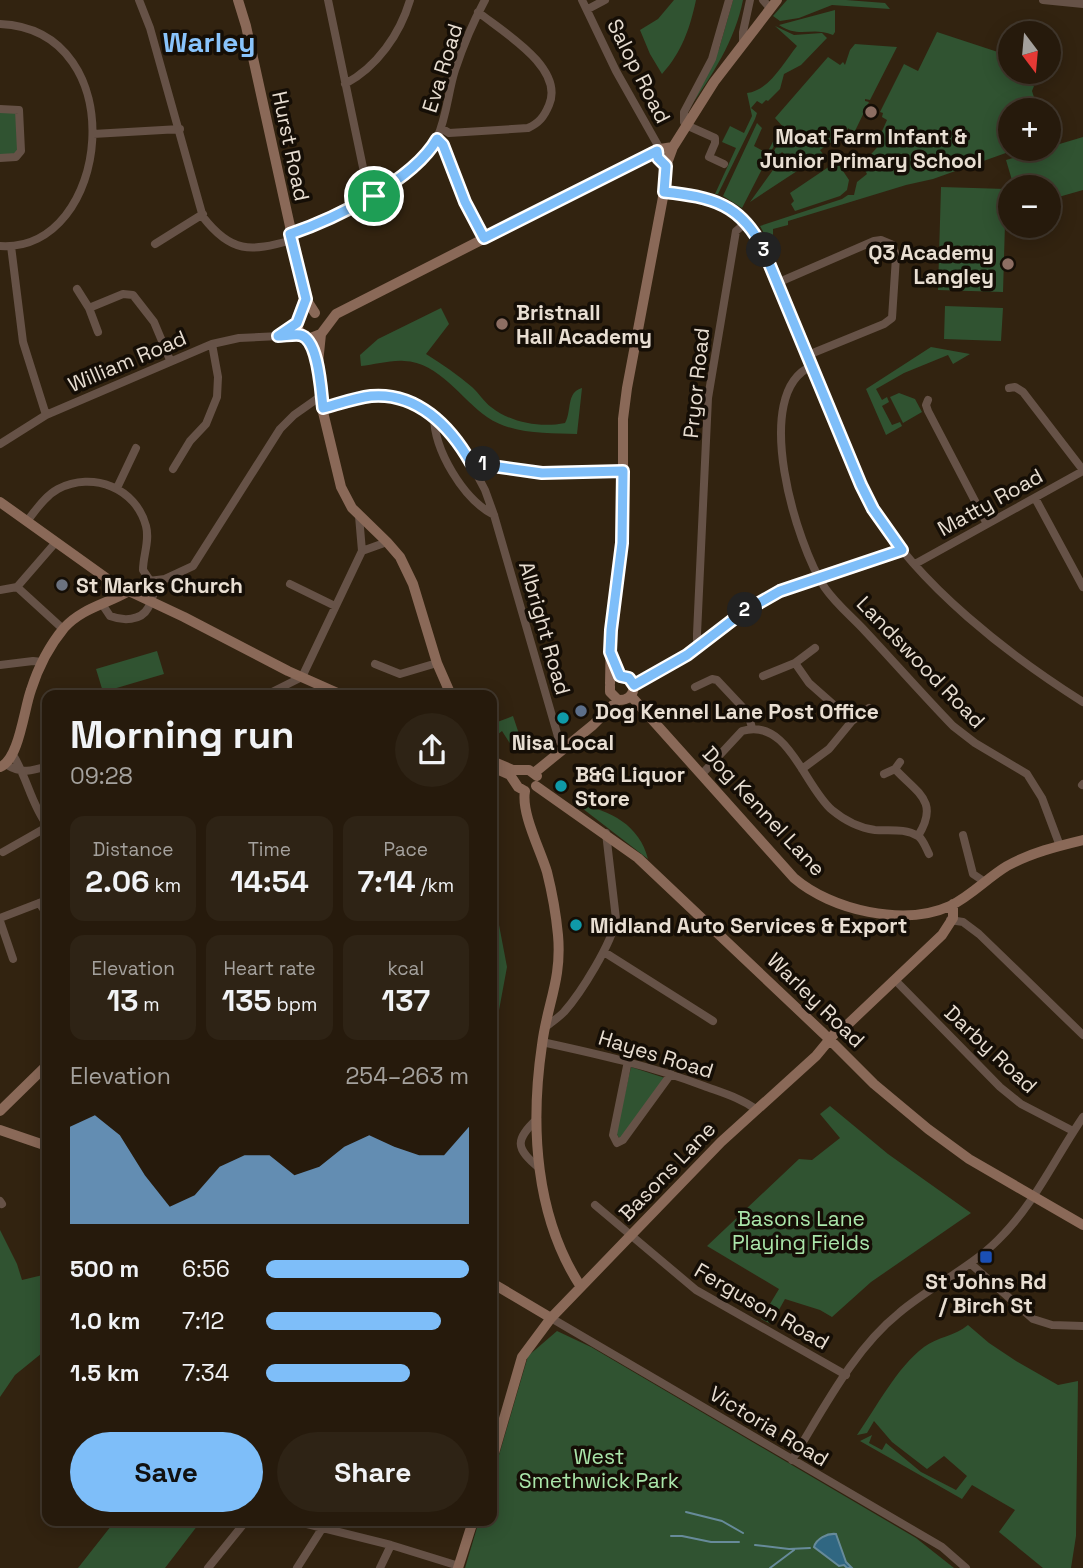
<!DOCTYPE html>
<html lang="en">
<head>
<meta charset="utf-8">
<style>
  :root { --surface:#261a0c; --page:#2e2315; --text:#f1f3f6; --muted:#a4a19d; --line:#42382d; --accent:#7ebef9 }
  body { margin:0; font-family:"Space Grotesk",sans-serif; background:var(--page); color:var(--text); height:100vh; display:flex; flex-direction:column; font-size:26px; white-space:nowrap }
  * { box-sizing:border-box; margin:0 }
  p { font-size:23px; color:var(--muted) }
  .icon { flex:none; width:38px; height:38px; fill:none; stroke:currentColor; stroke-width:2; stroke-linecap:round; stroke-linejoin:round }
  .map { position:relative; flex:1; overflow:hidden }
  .side { position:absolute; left:42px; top:690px; width:455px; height:836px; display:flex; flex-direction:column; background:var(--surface); border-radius:14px; box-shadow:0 4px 18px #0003,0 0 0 2px var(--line) }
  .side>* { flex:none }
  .needle { width:46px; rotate:164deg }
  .tools { position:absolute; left:998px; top:21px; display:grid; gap:14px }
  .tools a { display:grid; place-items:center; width:63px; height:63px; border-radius:50%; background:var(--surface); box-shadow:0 4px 18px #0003,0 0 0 2px var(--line); font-size:35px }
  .pin { position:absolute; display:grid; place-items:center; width:60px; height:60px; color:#fff; margin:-30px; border:4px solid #fff; border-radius:50%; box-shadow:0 2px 7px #0007 }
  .km { position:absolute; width:35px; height:35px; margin:-18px; border-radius:50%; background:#222; color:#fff; font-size:19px; line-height:35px; text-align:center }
  .round { display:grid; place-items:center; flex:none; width:74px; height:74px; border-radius:37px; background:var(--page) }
  .summary { display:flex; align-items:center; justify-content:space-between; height:119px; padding:0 28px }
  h1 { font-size:38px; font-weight:700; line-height:52px }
  .figures { display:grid; grid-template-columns:repeat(3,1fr); gap:10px; height:119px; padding:7px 28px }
  .figures div { display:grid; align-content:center; border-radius:14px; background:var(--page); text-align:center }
  .figures b { font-size:30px; font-weight:700 }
  .figures small { font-size:19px; font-weight:400 }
  .figures p { font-size:19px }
  .chart { height:196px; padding:14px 28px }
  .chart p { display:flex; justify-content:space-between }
  .chart svg { width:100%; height:126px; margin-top:7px; fill:var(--accent); opacity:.7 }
  .button { display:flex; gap:14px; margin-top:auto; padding:14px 28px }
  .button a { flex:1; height:80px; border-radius:42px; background:var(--accent); color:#111; font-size:28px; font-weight:700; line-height:80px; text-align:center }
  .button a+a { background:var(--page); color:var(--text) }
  ul { padding:0 28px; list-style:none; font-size:23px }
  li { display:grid; grid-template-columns:112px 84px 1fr; align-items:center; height:52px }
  li i { height:18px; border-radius:9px; background:var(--accent) }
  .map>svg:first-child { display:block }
</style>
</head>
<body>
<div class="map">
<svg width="1083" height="1568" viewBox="0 0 1083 1568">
  <rect width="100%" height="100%" fill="#322310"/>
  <path fill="#305331" d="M674,0H696C690,28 682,52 662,74L650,54L640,30L658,19Z
    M733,0H743C735,41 712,75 689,109L719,49Z
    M787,0H846L885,3L890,9L832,5L799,18L780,21L773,16Z
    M835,10V32L833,35C811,26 800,39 779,25Z
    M775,26L794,35L822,33L827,38L801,65L784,74L780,89L768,101L766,100L762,104L757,101L751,108L757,113L755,119L718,194H715L736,148L722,142L730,126L744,133L752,116L747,93C769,91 784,62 797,46Z
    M937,32L1010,56V72H1019L1017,80L1034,86L1032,91L1038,110H1010V149H1017L933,179L906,185L788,221V225L773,229V237L767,239L760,226L842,199L848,195H854L857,182L867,174L862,164L884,140L879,138L887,120L882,117L883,113L880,112L904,64L918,71Z
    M855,44L897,47L870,100L865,99V101L869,102L855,131L853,133L848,128L847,131L851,135L846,140L842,135L820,150L823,154L750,202L778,163L785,168L792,161L782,152L775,160L771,156L786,130L775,118L828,57L840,65L843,62L845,65L850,50Z
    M0,112H16L19,148L16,154L0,155Z
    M757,123L762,128L754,146L767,153L776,136L774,135L777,131L780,134L742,208L723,196Z
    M1083,137V190L1048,200V187H1014L1006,160Z
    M833,164L835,167L839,165L849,180L847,190L840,196L795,211L791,204L794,201L790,193Z
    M941,187L1006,189L1003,292L938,290Z
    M945,306L1003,308L1001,341L944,339Z
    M441,308L449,324L426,354C442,364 458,375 472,387C479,393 484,402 491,407C511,423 541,428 565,423C572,411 566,392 582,388L577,434C548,433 513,435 487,417C462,400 439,362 404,361C390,360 374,365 361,366L360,355L378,339Z
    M931,347L970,354L953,364L948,355L904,373L876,389L882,400L887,397L889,402L882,406L892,425L900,422L902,426L886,435L866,389Z
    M899,393L915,399L922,412L903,423L890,397Z
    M157,651L164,674L103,692L96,669Z
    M513,716L523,746L511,745L502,731L493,738L492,736V724Z
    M578,805C610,809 640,826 648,859Z
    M492,888L507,967L492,1048Z
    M631,1067L665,1078L624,1136L619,1138L616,1132Z
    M830,1106L888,1154L971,1213L871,1282L832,1317L820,1310L785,1299L771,1324L761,1319L779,1289L707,1246L799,1159L812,1160L840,1138L820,1114Z
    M0,1230L17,1264L22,1280L47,1274V1349L15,1375L0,1397Z
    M968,1325L989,1343L1016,1361L1058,1385L1078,1381L1076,1536L1071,1568H1043L999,1532L1015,1510L972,1485L962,1499L860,1441L872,1435L869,1443L882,1450L886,1443L921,1472L956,1490L967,1476L944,1456L927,1469L892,1442L874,1421L867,1433L857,1435C876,1408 897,1367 924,1347C937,1337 955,1336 968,1325Z
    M557,1331L591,1347L916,1538L954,1568H465L479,1521H492V1479L528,1356Z
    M115,1521H201L165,1568H78Z"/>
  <path fill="#306782" stroke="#678b9a" stroke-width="2" d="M836,1534L846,1562L852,1568H847L844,1565L839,1566L814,1547C816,1539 827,1533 836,1534Z"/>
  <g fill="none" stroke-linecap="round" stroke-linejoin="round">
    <path stroke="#678b9a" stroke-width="2" d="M686,1512L722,1521L743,1533
      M671,1536H682L711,1542H739
      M755,1545L789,1549L810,1548
      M770,1568L794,1550"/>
    <path stroke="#665247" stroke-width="8" d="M139,0L150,28L203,217C231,253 250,252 292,240
      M328,0L365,177L374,196
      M582,0L616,71L660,149
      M763,0L770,8
      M1043,0L1083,4
      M588,9L605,0
      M0,24C135,30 111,253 0,246
      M743,42V32L750,0
      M345,84C377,67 400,34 410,0
      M0,109L19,110L21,151L16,157L0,158
      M441,128L449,133L528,128C539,123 544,117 549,105C565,68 503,32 478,12
      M93,134L180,129
      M437,139L443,145L465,202L484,238
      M724,164L709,157L715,143V138L686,125L684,122V112L712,59L729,0
      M664,192C712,198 743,203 764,251C784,300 806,348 826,398C841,435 853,475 874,510C918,585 1010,656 1083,702
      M290,234C331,220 419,179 437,138C447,116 448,92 455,70C463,46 473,22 485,0
      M155,244L203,214
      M11,246L23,342L46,415
      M777,283L874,241L881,240L893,245L896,257L892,318L884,324L808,355
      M77,289L89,308L98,332
      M89,308L123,294L133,295L154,322L170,360
      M812,366C749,392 797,547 825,588C836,604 852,617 865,631C895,663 923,695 953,726L975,743L1027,774L1042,798L1060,846
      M1009,388L1015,387L1023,392L1083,470
      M928,400L926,405L928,411L987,524
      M323,408L373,396L395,397L426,411L458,439L485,490L494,515L559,740L565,749
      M434,416C434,450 463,499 494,515
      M0,444L46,415L212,344L239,338L301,335
      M471,462L542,473L623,471
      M173,469L190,441L206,424L217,397L218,377L212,344
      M117,488L136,448
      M1035,498L1083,587
      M27,521C36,510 45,496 58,489C93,471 136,488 146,526C150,541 143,555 143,570L155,588
      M362,551L387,542
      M915,564L1083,471
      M290,584L335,606
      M17,587L63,629
      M0,590L17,587L56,542
      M135,594L149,581L165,579L193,566L280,429L294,415L321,396
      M102,604L110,616C123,621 141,621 148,608C152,601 153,593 157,586
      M701,645L697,640V634L708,398L736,231L747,222
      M795,663L809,683L852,721
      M375,664L400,674L437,663
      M0,665L33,661L42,662
      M763,676L795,663L815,648
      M634,685L687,655L743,612L780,591L902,550
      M695,687L712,679L717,680L748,713L752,728
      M266,695L302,677L362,551L359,516
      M13,755C27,777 31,804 47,825
      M7,765C21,774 32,771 47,766
      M802,769L829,749L852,721L869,708
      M895,769C917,793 940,801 918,836
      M702,774L742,731C788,717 804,786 832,810C844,820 860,828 875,830C889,831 905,828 918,836C923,839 926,848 929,854
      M884,774L895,769L900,762
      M1082,785L1083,784
      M963,835L973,874L985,882
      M3,852L47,827
      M39,903L47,914
      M0,918L47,900
      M950,920L963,922L979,934L1083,1035
      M0,921L13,959
      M604,952L713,1021
      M895,980L1000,1087L1021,1104L1073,1131
      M547,1026C552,1022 559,1017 564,1012C581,993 612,943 616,919L606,833
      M542,1042C597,1054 651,1066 704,1086C723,1093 741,1098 757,1110
      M628,1061L613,1135L617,1143L623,1140L671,1074
      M537,1119C515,1140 515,1148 539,1168
      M0,1201L2,1204
      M595,1205L696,1290L846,1375
      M971,1264L1033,1319L1052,1325L1083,1326
      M551,1318L942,1547L966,1568
      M792,1460C823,1410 853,1350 899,1313C931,1286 969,1269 998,1240C1034,1205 1055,1158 1083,1117
      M295,1521L391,1545L459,1566
      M208,1568L246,1521
      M297,1568L323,1527
      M380,1568L391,1545"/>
    <path stroke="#8a6958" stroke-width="10" d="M238,0L246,26L306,299L315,313
      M306,299L297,323L299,331L308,339L321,334
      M0,502L116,585L184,617L288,671L342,695
      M610,684L611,630L623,543V419L627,388L664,192L666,166L673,147L714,82L777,0
      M610,686V692L618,700C637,701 639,679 620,676
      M451,695L437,663L413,584L400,557L387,542L352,508L341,487L323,412L318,363L321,334L336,314L660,149L673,147
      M631,696L794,878C831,910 904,927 950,906C971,896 987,878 1007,866C1030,853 1058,846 1083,840
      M492,761L513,770H529L537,776
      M0,767C19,760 24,709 31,690C38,668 49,646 64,628C82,608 107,604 129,591
      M501,771L510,775L518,787L525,791
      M534,773L593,725L618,700
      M536,786L638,858L824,1034L874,1084L928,1129L969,1159L1083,1225
      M525,791C521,813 540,849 547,872C552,892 556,914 558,935C562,980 547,1004 542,1045C530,1126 535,1217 581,1287
      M0,1111L47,1065
      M0,1130L47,1146
      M492,1283L551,1318
      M492,1460L522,1357L551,1318L721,1142L816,1056L835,1033L845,1027L942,935L953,918V904
      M458,1568L473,1521"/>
  </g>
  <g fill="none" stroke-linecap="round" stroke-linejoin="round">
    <g stroke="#fff" stroke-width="14">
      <path id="route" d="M437,139L443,145L465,202L484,238L657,151L658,158L666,166L664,192C712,197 742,204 764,251L861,485L873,509L902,550L780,591L743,612L687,655L634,685L629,678L620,676L610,652L611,630L622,543L623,471L542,473L471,463C450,426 417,392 371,396C355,398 338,404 323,408C321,392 319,339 300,335C294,334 284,336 278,336L297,323L306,299L290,234C334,219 413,181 437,139Z"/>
    </g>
    <use href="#route" stroke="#7ebef9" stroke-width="9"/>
  </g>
  <g fill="#8d6e63" stroke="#150e06" stroke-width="2.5">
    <circle cx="871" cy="112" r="7"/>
    <circle cx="1008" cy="264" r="7"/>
    <circle cx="502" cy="324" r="7"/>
  </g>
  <circle fill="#6b7280" stroke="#150e06" stroke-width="2.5" cx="62" cy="585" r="7"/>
  <circle fill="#5c6f8a" stroke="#150e06" stroke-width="2.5" cx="581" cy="711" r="7"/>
  <g fill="#0f9aa8" stroke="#150e06" stroke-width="2.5">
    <circle cx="563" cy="718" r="7"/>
    <circle cx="561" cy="786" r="7"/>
    <circle cx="576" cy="925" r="7"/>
  </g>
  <rect fill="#1a4fb4" stroke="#150e06" stroke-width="2.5" x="979" y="1250" width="14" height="14" rx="3.5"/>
  <g text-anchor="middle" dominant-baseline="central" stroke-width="7" stroke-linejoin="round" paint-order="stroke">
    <g font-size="21" fill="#e8ded2" stroke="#150e06">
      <text transform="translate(442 68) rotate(-73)">Eva Road</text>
      <text transform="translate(639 71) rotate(63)">Salop Road</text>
      <text transform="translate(291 146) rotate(78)">Hurst Road</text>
      <text transform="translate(127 361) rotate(-23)">William Road</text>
      <text transform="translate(696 383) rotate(-84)">Pryor Road</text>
      <text transform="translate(990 502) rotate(-29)">Matty Road</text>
      <text transform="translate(545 628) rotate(74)">Albright Road</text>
      <text transform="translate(921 662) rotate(46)">Landswood Road</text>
      <text transform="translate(764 811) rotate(47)">Dog Kennel Lane</text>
      <text transform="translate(816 1000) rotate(44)">Warley Road</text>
      <text transform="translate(991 1049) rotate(43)">Darby Road</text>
      <text transform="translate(656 1054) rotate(17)">Hayes Road</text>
      <text transform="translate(667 1171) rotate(-46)">Basons Lane</text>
      <text transform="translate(762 1306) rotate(30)">Ferguson Road</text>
      <text transform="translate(769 1426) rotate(31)">Victoria Road</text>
    </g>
    <g font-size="21" font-weight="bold" fill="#e8ded2" stroke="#150e06" text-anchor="start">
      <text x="871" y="136" text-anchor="middle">Moat Farm Infant &amp;<tspan x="871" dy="24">Junior Primary School</tspan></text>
      <text x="994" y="252" text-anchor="end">Q3 Academy<tspan x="994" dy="24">Langley</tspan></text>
      <text x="516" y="312">Bristnall<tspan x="516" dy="24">Hall Academy</tspan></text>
      <text x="76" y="585">St Marks Church</text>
      <text x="595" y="711">Dog Kennel Lane Post Office</text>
      <text x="563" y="742" text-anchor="middle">Nisa Local</text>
      <text x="575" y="774">B&amp;G Liquor<tspan x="575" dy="24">Store</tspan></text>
      <text x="590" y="925">Midland Auto Services &amp; Export</text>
      <text x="986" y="1281" text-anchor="middle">St Johns Rd<tspan x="986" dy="24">/ Birch St</tspan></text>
    </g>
    <g font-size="21" fill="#aae6aa" stroke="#150e06">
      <text x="801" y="1218">Basons Lane<tspan x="801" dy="24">Playing Fields</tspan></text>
      <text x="599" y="1456">West<tspan x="599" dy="24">Smethwick Park</tspan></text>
    </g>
    <g font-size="28" font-weight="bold" fill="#89c4fc" stroke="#150e06">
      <text x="209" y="42">Warley</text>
    </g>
  </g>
</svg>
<div class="tools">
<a><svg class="needle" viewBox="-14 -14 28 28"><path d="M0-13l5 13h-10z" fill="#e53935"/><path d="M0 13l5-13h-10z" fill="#a4a19d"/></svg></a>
<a>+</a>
<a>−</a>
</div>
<div class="pin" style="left:374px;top:196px;background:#1e9e55"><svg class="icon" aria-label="arrive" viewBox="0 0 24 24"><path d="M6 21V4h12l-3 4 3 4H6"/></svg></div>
<b class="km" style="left:483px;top:464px">1</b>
<b class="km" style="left:745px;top:610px">2</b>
<b class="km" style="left:764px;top:250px">3</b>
<section class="side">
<div class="summary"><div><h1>Morning run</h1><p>09:28</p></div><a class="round"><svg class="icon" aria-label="share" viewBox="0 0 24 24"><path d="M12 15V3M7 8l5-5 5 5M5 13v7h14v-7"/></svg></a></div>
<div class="figures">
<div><p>Distance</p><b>2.06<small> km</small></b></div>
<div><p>Time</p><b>14:54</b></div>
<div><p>Pace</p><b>7:14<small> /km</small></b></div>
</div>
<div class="figures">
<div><p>Elevation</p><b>13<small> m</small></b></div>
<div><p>Heart rate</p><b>135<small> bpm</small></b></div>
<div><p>kcal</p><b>137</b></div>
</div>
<div class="chart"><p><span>Elevation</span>254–263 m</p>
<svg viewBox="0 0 160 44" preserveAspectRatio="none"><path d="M0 44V10L10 6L20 13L30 27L40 38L50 34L60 24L70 20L80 20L90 27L100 24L110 17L120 13L130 17L140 20L150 20L160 10V44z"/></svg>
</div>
<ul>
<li><b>500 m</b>6:56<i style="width:100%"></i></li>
<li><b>1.0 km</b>7:12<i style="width:86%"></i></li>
<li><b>1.5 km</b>7:34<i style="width:71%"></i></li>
</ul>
<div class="button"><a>Save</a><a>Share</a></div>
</section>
</div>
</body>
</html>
